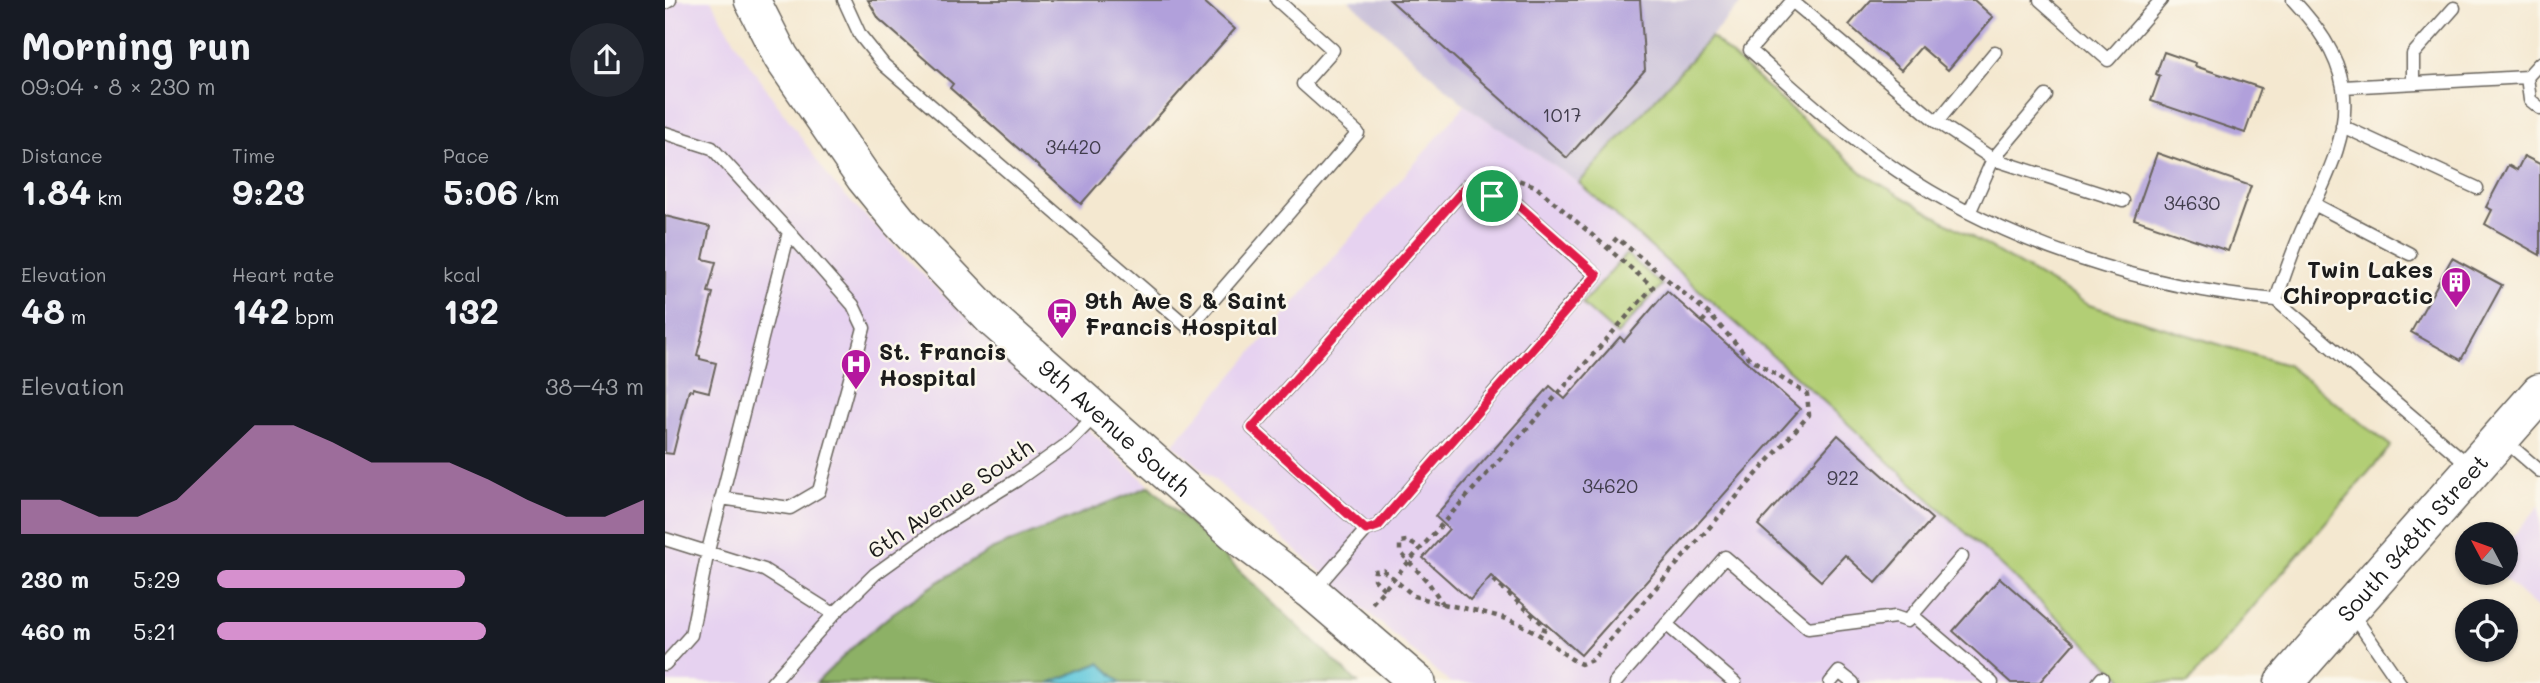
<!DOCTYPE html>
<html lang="en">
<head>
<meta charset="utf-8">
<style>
  :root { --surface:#171b24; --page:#242831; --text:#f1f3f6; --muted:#9ea1a6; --accent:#d690ce }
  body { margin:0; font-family:Mali,sans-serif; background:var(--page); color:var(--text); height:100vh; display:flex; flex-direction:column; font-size:26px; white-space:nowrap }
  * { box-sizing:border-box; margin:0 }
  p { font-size:23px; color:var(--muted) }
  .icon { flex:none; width:38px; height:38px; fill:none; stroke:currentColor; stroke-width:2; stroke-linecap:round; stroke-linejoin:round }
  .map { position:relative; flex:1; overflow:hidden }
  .sheet { display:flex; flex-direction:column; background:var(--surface); width:665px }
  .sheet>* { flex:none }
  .needle { width:46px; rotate:311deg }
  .fabs { position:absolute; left:1790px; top:522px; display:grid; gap:14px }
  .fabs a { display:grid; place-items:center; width:63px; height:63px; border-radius:50%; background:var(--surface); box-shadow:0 2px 5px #0004; font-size:35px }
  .pin { position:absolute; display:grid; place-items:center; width:60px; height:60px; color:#fff; margin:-30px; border:4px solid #fff; border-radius:50%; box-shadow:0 2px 7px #0007 }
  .round { display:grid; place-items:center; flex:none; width:74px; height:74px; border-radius:37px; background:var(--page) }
  .headline { display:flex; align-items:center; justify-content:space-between; height:119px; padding:0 21px }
  h1 { font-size:38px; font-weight:700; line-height:52px }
  .figures { display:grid; grid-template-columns:repeat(3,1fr); gap:10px; height:119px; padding:7px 21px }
  .figures div { display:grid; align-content:center }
  .figures b { font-size:35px; font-weight:700 }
  .figures small { font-size:19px; font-weight:400 }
  .figures p { font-size:19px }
  .chart { height:196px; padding:14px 21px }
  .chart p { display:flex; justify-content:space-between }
  .chart svg { width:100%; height:126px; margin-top:7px; fill:var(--accent); opacity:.7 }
  ul { padding:0 21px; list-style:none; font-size:23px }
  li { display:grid; grid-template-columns:112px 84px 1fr; align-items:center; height:52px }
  li i { height:18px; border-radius:9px; background:var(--accent) }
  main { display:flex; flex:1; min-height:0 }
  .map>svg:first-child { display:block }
</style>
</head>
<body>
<main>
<section class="sheet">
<div class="headline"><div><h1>Morning run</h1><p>09:04 · 8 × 230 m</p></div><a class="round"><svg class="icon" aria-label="share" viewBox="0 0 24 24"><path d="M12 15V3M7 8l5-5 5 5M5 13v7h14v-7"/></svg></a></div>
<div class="figures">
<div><p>Distance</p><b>1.84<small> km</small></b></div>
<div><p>Time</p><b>9:23</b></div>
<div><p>Pace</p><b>5:06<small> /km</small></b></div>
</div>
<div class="figures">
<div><p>Elevation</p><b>48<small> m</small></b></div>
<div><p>Heart rate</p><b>142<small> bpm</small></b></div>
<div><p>kcal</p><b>132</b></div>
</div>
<div class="chart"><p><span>Elevation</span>38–43 m</p>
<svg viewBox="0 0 160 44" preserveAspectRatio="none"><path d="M0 44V32L10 32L20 38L30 38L40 32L50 19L60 6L70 6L80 12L90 19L100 19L110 19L120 25L130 32L140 38L150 38L160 32V44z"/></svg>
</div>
<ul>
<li><b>230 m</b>5:29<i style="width:58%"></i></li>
<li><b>460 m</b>5:21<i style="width:63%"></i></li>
</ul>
</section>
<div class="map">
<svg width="1875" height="683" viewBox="0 0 1875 683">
  <rect width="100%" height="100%" fill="#fbf7ec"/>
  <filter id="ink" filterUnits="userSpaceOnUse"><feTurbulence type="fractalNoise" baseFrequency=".0143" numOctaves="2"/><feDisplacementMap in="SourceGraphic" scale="14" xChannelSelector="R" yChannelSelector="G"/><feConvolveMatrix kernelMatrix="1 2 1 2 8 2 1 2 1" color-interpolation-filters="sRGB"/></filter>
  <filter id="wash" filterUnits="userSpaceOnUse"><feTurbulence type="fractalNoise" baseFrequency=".00686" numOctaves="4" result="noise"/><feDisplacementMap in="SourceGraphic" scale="28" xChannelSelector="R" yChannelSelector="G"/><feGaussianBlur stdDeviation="1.57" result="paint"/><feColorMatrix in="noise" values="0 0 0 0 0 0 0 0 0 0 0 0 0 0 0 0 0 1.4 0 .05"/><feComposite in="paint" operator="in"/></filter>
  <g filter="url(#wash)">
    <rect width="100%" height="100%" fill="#f4e8d0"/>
    <path fill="#e6d2f0" d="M0,0H46L80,58L168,183L279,296L485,486L326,550L270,584L228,613L192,643L151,683H0Z
      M800,105L914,183L1166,408L1463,683H785L508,444Z
      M1875,505V610L1832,572H1841V544Z"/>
    <path fill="#c8bfd8" d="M684,0H1079L914,183L800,105Z"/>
    <path fill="#b2ce74" stroke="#677548" stroke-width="2" d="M1046,37L1200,175L1424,305L1622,365L1726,446L1523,683H1463L1166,408L914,183Z
      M961,254L997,285L952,335L917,304Z"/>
    <path fill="#8db166" stroke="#546641" stroke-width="2" d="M485,486L693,683H456L435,663L384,683H151L192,643L228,613L270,584L326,550Z"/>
    <path fill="#5fc7db" stroke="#3e727c" stroke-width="2" d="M435,663L456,683H384Z"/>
    <g id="blocks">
      <path fill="#b1a0db" d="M203,0H537L570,29L416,204L285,88L288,84L214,19Z
        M725,0H975L980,70L902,158Z
        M1206,0H1309L1328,17L1283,70L1256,47L1236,70L1184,25Z
        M1499,52L1531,63L1530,66L1596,88L1580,133L1486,101L1495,76L1491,74Z
        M1492,153L1586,186L1563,251L1469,219Z
        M1859,156L1875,164V255L1820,224L1827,210L1821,207L1843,165L1852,170Z
        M0,216L45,227L38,259L51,262L43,292L48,293L32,355L35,356V359L51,363L44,392L28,388V391L24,390L8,454L0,453Z
        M1787,258L1837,285L1796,360L1746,332Z
        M1002,291L1135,409L916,655L826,576L805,600L758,558L784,529L770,516L885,386L900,399L955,337L959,341Z
        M1173,435L1267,519L1211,583L1180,555L1156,581L1093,525Z
        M1335,578L1409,643L1374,683H1346L1288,631Z"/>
    </g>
  </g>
  <g filter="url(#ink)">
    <use href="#blocks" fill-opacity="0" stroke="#68635b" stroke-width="2"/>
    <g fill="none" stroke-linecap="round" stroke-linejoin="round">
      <g stroke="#68635b" stroke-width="15">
        <path id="lane" d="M179,0L195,35L219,65L524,328L693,133L638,84L668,50L612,0
          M1128,0L1085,50C1133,92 1180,136 1233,171C1342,244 1481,288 1611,300L1805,466
          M1375,0L1443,60L1496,0
          M1127,1L1272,122L1330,52
          M0,3L5,0
          M1862,77L1865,100L1875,108
          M1748,83V54L1789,8
          M1678,87L1862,77L1875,63
          M1272,122L1328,159L1381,96
          M1677,126L1812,188
          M0,133L47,148L124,232L43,551L26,635L0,664
          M1649,204L1745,254
          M1305,211L1328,159L1458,201
          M1611,300C1619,276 1627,253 1637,230C1657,186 1686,137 1678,87C1672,52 1651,25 1628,0
          M1839,440L1875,471
          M56,498L125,508L154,491L199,328L188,305L124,232
          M0,539L99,570L169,614
          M649,590L701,530L713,526L931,275L853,205L802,186L587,428L701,530
          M1686,612L1735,683
          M1247,615L1327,683
          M1001,624L1070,683
          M107,683L169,614L210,574L274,528L352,480L401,445L433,413
          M950,683L1060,557L1143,628L1230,617L1242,621L1297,557
          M1165,683L1174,672L1188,683
          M1433,683L1437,678"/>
      </g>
      <g stroke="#68635b" stroke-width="38">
        <g id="secondary">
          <path id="s1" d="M87,0L116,57L199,178L234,221L326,318L580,542L647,592L753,683"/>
        </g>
      </g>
      <g stroke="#68635b" stroke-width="41">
        <g id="primary">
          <path id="s2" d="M1619,683L1875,393"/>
        </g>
      </g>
      <path stroke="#68635b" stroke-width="4.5" stroke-dasharray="5 5" stroke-linecap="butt" d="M1037,322L1044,314
        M828,580L880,626L877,636
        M719,589L709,579L710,571L718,570L749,596L778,604L763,582L735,552V542L742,541L755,548
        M707,603L988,287L870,186L825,170
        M778,604C811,611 848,616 876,636C890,645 901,658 916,664L927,660L1144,415L1142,394L1084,358L1044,314L952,238L943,248"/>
      <use href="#lane" stroke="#fff" stroke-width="12"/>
      <use href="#secondary" stroke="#fff" stroke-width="35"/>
      <use href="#primary" stroke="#fff" stroke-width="38"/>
    </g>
  </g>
  <g fill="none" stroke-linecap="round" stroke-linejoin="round" filter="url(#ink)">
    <g stroke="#fff" stroke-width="14">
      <path id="route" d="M802,186L853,205L932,275L713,526L701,530L587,428Z"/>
    </g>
    <use href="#route" stroke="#e11d48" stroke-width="9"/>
  </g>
  <defs>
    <g id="building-pin" transform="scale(1.575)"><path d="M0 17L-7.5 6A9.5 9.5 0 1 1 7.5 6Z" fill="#b5179e" stroke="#fbf7ec"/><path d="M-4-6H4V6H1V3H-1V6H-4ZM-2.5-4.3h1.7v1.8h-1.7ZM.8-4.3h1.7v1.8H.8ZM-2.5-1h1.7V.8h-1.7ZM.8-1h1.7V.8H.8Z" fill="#fff"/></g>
    <g id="bus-pin" transform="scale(1.575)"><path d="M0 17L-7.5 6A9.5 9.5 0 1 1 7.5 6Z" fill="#b5179e" stroke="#fbf7ec"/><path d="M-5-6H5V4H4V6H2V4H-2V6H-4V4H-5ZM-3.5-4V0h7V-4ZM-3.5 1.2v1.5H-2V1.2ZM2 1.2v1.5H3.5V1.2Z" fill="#fff"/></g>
    <g id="hospital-pin" transform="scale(1.575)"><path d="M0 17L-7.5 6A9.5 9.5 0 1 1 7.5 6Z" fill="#b5179e" stroke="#fbf7ec"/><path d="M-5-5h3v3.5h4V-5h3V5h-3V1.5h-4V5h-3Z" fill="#fff"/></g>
  </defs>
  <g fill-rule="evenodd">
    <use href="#building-pin" x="1791" y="282"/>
    <use href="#bus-pin" x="397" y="313"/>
    <use href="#hospital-pin" x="191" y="364"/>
  </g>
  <g text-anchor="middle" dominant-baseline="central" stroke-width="5" stroke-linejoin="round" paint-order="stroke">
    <g font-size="19" fill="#413d4c">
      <text x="897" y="114">1017</text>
      <text x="408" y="146">34420</text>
      <text x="1527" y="202">34630</text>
      <text x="1178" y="477">922</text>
      <text x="945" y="485">34620</text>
    </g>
    <g font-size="23" font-weight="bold" fill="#1c1c1c" stroke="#fbf7ec" text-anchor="start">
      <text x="1768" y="269" text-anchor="end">Twin Lakes<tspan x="1768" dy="26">Chiropractic</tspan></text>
      <text x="420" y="300">9th Ave S &amp; Saint<tspan x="420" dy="26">Francis Hospital</tspan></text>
      <text x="214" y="351">St. Francis<tspan x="214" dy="26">Hospital</tspan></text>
    </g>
    <g font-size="23" fill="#1c1c1c" stroke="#fbf7ec">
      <text stroke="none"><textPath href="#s1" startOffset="565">9th Avenue South</textPath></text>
      <text transform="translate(285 498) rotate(-34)">6th Avenue South</text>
      <text stroke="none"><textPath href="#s2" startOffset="194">South 348th Street</textPath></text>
    </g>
  </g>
</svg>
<div class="fabs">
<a><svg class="needle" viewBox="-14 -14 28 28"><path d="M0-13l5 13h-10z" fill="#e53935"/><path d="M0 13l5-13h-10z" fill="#9ea1a6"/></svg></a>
<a><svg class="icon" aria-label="locate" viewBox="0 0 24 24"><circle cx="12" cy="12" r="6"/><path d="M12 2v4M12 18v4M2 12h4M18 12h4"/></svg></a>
</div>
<div class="pin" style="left:827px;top:196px;background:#1e9e55"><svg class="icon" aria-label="arrive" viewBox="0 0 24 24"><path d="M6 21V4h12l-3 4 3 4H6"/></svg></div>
</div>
</main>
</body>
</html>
